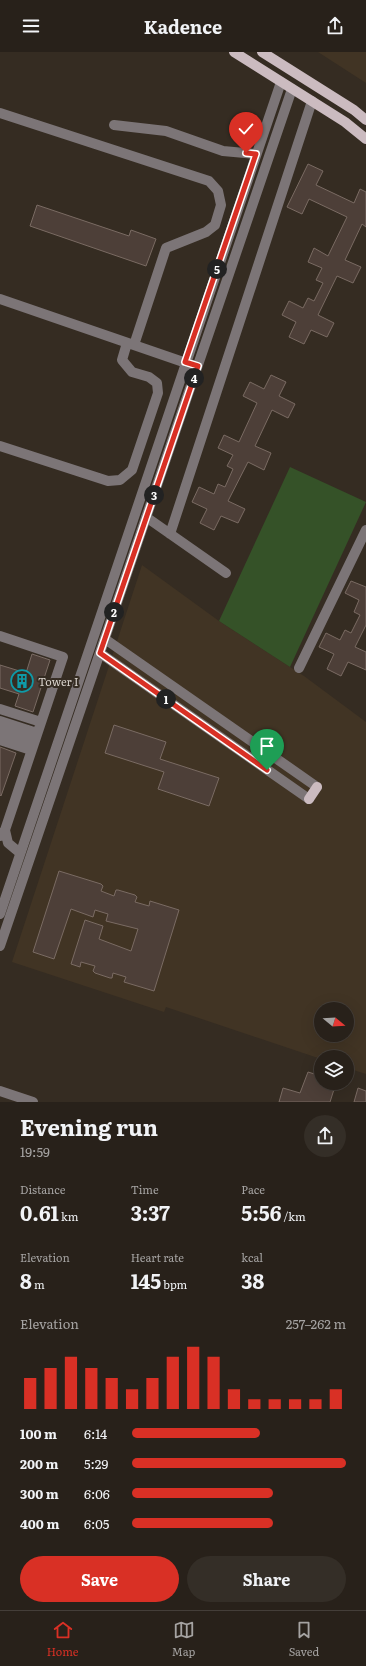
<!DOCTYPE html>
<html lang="en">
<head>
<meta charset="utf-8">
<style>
  :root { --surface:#28211a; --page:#342e27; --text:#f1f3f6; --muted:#a5a3a2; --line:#443e39; --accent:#d93025 }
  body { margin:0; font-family:Literata,serif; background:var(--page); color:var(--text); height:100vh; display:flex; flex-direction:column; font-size:15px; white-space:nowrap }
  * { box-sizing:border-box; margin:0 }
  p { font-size:13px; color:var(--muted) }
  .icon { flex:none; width:22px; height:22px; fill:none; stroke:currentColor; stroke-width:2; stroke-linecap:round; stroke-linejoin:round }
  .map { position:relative; height:1050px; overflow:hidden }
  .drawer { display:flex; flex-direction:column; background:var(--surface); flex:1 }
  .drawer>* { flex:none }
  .needle { width:26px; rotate:108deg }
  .controls { position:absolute; left:314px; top:950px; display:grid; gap:8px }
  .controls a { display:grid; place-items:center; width:40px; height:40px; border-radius:50%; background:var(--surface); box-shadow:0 4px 16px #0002,0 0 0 1px var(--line); font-size:20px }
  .pin { position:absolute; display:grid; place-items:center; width:34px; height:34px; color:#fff; margin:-41px -17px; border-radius:50% 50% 50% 0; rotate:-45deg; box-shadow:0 0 4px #0007 }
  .pin .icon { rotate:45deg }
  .km { position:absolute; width:20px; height:20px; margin:-10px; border-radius:50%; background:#222; color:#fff; font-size:11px; line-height:20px; text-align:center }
  .round { display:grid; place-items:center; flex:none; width:42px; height:42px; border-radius:21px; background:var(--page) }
  .summary { display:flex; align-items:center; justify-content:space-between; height:68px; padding:0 20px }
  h1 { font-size:22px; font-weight:700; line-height:30px }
  .metrics { display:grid; grid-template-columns:repeat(3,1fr); gap:6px; height:68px; padding:4px 20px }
  .metrics div { display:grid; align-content:center }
  .metrics b { font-size:20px; font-weight:700 }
  .metrics small { font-size:11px; font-weight:400 }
  .metrics p { font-size:11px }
  .chart { height:112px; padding:8px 20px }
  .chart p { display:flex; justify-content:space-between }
  .chart svg { width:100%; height:72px; margin-top:4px; stroke:var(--accent); stroke-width:6 }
  .cta { display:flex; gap:8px; margin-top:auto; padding:8px 20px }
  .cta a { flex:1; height:46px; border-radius:24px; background:var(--accent); color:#fff; font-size:16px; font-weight:700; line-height:46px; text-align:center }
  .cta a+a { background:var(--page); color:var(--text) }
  ul { padding:0 20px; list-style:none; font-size:13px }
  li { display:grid; grid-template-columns:64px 48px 1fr; align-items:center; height:30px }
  li i { height:10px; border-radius:5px; background:var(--accent) }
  header { display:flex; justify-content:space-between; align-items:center; height:52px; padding:0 20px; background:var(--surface); font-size:18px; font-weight:700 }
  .tab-bar { display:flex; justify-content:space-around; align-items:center; height:56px; border-top:1px solid var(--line); background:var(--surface); font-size:11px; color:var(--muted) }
  .tab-bar a { display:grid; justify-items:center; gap:2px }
  .tab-bar .on { color:var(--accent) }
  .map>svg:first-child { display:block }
</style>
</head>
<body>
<header><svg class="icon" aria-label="menu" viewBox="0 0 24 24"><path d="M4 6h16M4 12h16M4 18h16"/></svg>Kadence<svg class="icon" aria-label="share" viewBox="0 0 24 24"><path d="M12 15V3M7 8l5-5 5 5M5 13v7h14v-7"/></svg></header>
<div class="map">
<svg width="366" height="1050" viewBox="0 0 366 1050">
  <rect width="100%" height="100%" fill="#352c22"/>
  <path fill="#413424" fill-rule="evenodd" d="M318,0H366V31Z
    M142,513L219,569L304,624L366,670V1022L347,1016V1005H321V1007L166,955L164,960L12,910ZM321,957H347V983H321Z"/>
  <path fill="#355228" d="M290,415L366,450L290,615L219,569Z"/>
  <path fill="#4d3f38" stroke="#7a6b63" d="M308,112L323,119L316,133L354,151L360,137L366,140V175L362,172L345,208L361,215L353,231L337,224L318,263L334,271L327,285L311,278L304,292L289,285L296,270L282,263L289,249L303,256L308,246L314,249L323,231L316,228L322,216L308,210L314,196L328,204L347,165L309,147L302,162L287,155Z
    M37,153L129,184L131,178L156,187L146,214L30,174Z
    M271,323L286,330L279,344L295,352L288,366L272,358L255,394L271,401L264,418L248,410L228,449L245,457L238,471L221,464L214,478L200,471L207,457L192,450L199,435L214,442L218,432L225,435L233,417L227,414L233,403L218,396L224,383L239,390L257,351L243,344L250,330L264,337Z
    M351,529L366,535V573L355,595L366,600V618L348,610L341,624L327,617L334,602L319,595L326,581L340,588L345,578L351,581L360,563L354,560L359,548L345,541Z
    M32,602L50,608L33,660L15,654L19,642L0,636V613L26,621Z
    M114,673L166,690L160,707L219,726L209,754L158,737L164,720L105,701Z
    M0,695L16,701L1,744L0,743Z
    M59,819L101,832L103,834L101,839L114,844L116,838H118L135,843L137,845L135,850L149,854L150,849L179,858L154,939L124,930L126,925L113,921L112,926H110L95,921L93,919L95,914L81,910L80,915L71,912L85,868L103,874L99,887L131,899L138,877L106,869L108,862L95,858L93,865L71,857L54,907L33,900Z
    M308,1020L321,1024V1031H336L330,1050H279L283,1036L300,1041Z
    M358,1036L366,1039V1050H354Z"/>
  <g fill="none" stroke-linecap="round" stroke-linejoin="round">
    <path stroke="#7c7577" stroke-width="10" d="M0,61L209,129L218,139L221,153L215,173L206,180L166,196L134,293
      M114,73L166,79L223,99L256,102
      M0,247L192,313
      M0,394L108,429L120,428L132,418L158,341L157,331L149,325L132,320L122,308L127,291
      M146,465L226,521
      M170,482L312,49
      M0,584L63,605L5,778L0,784
      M105,587L317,735
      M100,601L309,747
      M299,616L366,478
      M0,657L41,670
      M0,669L37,681
      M0,678L34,689
      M0,688L31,698
      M5,778L8,791L20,801
      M0,862L281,30
      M0,894L292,37
      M0,1039L33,1050"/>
    <path stroke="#cbbbc0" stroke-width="10" d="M234,0L345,70L366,87
      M262,0L354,58L366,68
      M309,747L317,735"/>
  </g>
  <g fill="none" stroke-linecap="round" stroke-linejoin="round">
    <g stroke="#fff" stroke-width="8">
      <path id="route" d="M246,101L256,102L185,310L198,314L100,601L267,718"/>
    </g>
    <use href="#route" stroke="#d93025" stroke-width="5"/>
  </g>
  <defs>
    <g id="building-ring" transform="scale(1.15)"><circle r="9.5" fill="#352c22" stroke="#0f9aa8" stroke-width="1.5"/><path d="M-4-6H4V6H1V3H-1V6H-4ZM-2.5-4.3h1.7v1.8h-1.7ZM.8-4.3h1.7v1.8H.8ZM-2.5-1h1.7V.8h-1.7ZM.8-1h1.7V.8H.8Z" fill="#0f9aa8"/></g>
  </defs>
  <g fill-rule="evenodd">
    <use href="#building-ring" x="22" y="629"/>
  </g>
  <g text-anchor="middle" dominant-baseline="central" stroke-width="4" stroke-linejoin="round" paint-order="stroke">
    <g font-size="11" fill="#d9d3cc" stroke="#352c22" text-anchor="start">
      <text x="38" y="629">Tower I</text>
    </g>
  </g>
</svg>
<div class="controls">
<a><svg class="needle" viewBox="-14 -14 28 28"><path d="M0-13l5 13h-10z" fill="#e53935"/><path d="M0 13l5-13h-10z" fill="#a5a3a2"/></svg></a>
<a><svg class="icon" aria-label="layers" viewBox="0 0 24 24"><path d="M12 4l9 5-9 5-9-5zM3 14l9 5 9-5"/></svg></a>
</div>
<div class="pin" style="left:267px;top:718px;background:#1e9e55"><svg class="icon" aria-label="arrive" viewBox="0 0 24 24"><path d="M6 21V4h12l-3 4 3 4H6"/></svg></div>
<div class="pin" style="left:246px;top:101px;background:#d93025"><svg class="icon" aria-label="check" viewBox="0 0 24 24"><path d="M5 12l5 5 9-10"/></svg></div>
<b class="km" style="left:166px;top:647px">1</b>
<b class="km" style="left:114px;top:560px">2</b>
<b class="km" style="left:154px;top:443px">3</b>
<b class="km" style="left:194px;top:326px">4</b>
<b class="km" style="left:217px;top:217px">5</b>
</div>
<section class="drawer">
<div class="summary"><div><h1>Evening run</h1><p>19:59</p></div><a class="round"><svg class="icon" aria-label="share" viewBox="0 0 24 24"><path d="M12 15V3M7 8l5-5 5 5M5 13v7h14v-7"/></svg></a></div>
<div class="metrics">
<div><p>Distance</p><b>0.61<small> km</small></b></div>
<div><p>Time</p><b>3:37</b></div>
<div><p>Pace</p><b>5:56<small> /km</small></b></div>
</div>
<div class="metrics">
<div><p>Elevation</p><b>8<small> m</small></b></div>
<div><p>Heart rate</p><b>145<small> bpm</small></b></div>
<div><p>kcal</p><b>38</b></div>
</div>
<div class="chart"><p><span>Elevation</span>257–262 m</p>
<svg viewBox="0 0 160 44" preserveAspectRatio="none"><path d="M5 44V25M15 44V19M25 44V12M35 44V19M45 44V25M55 44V32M65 44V25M75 44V12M85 44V6M95 44V12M105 44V32M115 44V38M125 44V38M135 44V38M145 44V38M155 44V32"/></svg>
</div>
<ul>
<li><b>100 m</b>6:14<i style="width:60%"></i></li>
<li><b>200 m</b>5:29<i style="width:100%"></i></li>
<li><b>300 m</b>6:06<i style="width:66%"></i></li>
<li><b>400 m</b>6:05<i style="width:66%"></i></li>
</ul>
<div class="cta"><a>Save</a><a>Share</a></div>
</section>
<nav class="tab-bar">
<a class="on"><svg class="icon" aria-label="home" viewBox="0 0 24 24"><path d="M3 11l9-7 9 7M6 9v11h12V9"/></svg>Home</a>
<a><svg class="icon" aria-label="map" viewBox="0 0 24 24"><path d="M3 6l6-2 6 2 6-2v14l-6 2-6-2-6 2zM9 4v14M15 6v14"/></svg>Map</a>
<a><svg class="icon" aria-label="saved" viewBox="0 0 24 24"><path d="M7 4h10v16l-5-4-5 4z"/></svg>Saved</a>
</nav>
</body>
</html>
